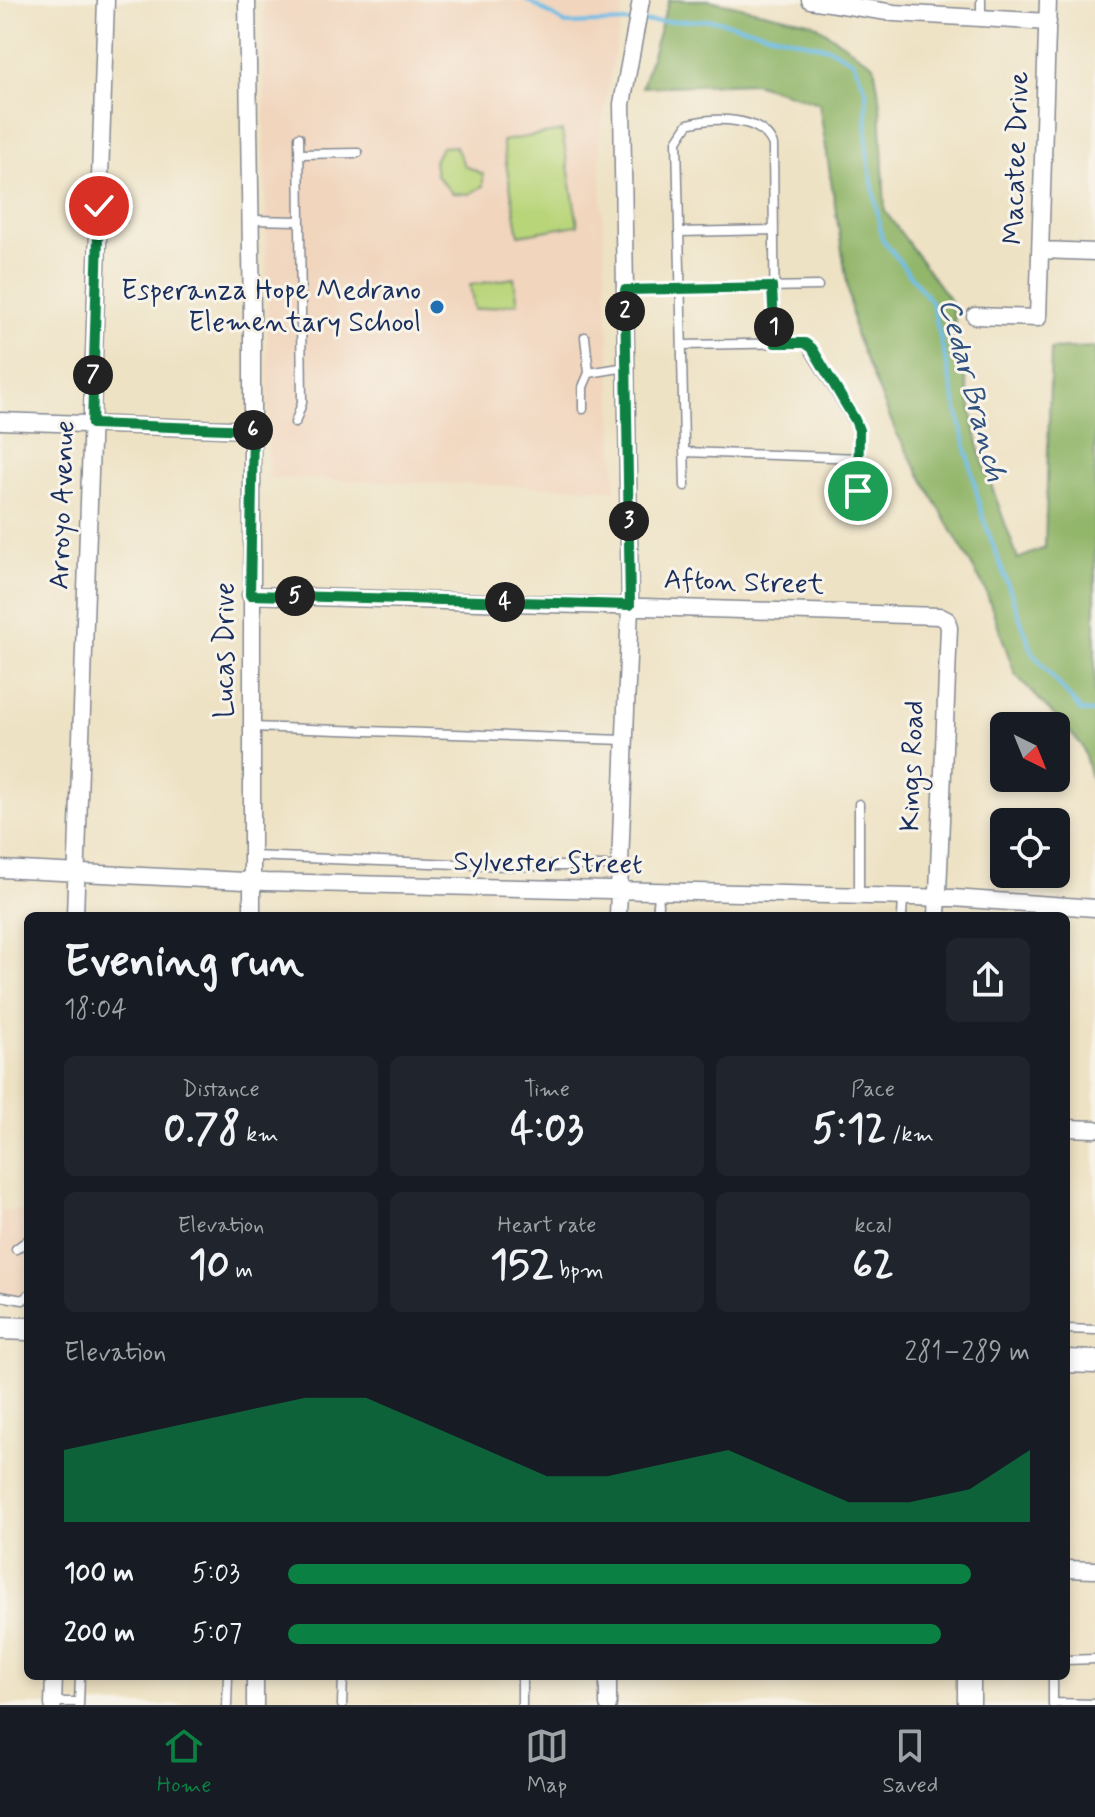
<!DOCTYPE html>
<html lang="en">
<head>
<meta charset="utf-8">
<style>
  :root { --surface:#171b24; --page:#20242c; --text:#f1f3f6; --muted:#9ea1a6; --line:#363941; --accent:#0b8043 }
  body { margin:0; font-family:Mynerve,sans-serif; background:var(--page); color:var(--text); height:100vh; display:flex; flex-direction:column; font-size:30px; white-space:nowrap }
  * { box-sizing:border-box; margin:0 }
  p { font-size:26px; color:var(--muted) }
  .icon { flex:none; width:44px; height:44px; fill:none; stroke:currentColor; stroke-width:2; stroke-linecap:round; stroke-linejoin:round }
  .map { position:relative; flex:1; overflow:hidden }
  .side { position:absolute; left:24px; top:912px; width:1046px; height:768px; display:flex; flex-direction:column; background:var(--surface); border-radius:12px; box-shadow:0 4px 12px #0003 }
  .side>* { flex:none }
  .needle { width:52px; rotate:137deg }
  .fabs { position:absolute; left:990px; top:712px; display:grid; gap:16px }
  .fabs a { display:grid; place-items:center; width:80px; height:80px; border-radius:12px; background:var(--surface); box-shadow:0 4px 12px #0003; font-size:40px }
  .pin { position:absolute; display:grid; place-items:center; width:68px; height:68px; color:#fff; margin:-34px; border:4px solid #fff; border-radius:50%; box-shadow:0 2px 8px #0007 }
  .km { position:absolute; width:40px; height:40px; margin:-20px; border-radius:50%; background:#222; color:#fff; font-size:22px; line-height:40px; text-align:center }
  .round { display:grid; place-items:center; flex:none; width:84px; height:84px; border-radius:12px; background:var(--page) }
  .overview { display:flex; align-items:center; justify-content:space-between; height:136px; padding:0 40px }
  h1 { font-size:44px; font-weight:700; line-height:60px }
  .figures { display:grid; grid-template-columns:repeat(3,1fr); gap:12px; height:136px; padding:8px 40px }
  .figures div { display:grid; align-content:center; border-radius:12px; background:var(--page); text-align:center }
  .figures b { font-size:40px; font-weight:700 }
  .figures small { font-size:22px; font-weight:400 }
  .figures p { font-size:22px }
  .chart { height:224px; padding:16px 40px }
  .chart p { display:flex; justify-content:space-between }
  .chart svg { width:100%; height:144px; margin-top:8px; fill:var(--accent); opacity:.7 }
  ul { padding:0 40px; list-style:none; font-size:26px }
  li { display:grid; grid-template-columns:128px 96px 1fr; align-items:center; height:60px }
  li i { height:20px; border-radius:10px; background:var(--accent) }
  .menu { display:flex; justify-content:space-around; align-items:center; height:112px; border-top:2px solid var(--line); background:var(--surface); font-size:22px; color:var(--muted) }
  .menu a { display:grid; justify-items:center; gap:4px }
  .menu .on { color:var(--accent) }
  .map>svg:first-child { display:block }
</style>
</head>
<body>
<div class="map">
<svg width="1095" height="1705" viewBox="0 0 1095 1705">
  <rect width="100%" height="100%" fill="#f7f3e8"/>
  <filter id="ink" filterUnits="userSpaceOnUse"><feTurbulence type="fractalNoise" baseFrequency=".0125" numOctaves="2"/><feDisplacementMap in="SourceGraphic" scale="16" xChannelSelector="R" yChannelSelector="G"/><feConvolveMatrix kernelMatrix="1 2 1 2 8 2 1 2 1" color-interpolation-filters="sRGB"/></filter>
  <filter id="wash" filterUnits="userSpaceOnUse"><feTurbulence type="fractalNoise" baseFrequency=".006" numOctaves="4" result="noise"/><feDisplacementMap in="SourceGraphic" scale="32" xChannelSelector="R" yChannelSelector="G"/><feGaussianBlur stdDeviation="1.8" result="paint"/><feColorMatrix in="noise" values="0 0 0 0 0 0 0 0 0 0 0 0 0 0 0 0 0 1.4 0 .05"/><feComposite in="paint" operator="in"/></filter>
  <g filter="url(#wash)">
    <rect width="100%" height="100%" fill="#eee2c4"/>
    <path fill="#f1d5bd" d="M263,0H625L599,135L616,489L269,478Z
      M0,1210L28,1211V1306L0,1305Z"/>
    <path fill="#b9d57a" stroke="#6a826c" stroke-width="2" d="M562,131L578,225L519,235L502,141Z
      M455,146L465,166L483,174V186L469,194L452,193L436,175L434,161L441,147Z
      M514,278L518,303L474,310L470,285Z"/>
    <path fill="#92b66a" stroke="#567264" stroke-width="2" d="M669,0H709L813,23L874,65L880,101L885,211L951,302L980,454L1018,559L1045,548L1051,349L1095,347V793L1082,745L1015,674L985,589L896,432L855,334L819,103L754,83L642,87Z"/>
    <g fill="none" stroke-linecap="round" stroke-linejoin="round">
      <path stroke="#6abce6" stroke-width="4" d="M527,0L566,24L630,22
        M643,22L714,20L829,48L853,61L866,90L867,153L882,239L932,303L982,515L1033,653L1081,711L1095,712"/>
    </g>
  </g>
  <g filter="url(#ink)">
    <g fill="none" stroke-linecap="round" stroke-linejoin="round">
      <g stroke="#848891" stroke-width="11">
        <path id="lane" d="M981,0V18
          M299,154L358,153
          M252,220L298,221
          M680,232L773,230
          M625,290L818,286
          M585,337L589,373
          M682,345L805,343L859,430L858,491
          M583,409V387L589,373L626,367
          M295,423L302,403L299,137
          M684,452L860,458
          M685,486L677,141L688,124C714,117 762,116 773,145L775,343
          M251,727L624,740
          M859,804V896
          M252,856L508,866H620
          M657,916L659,893
          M902,916L903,900
          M16,1249L28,1240
          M0,1296L23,1300L28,1295
          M1066,1329L1095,1330
          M1066,1660L1095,1659
          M1053,1676V1705
          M54,1702H79
          M1053,1703L1095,1704
          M79,1705L80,1676
          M227,1705L228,1676
          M342,1705L343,1676
          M522,1705V1676"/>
      </g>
      <g stroke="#848891" stroke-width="19">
        <path id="street" d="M247,0L252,314V916
          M810,0L894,13L1048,22
          M1041,250L1095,252
          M975,316L1038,318L1048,0
          M0,421L253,430
          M250,595L939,616L947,620L949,628L937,916
          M0,869L266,882L953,898L1095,908
          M75,916L106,0
          M618,916L630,605L622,104L641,0
          M1066,1128L1095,1129
          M1066,1569L1095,1570
          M53,1705L54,1676
          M255,1705V1676
          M608,1705V1676"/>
      </g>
      <g stroke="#848891" stroke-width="25">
        <path id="secondary" d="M0,1328L28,1329
          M1066,1361L1095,1362
          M969,1676V1705"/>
      </g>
      <use href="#lane" stroke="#fff" stroke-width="8"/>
      <use href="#street" stroke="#fff" stroke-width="16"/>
      <use href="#secondary" stroke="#fff" stroke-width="22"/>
    </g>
  </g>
  <g fill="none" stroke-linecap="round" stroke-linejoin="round" filter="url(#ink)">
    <g stroke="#fff" stroke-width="16">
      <path id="route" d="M99,206L92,424L253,430L250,595L630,605L625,290L772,287L775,343H805L812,348L855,420L859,430L858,491"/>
    </g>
    <use href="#route" stroke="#0b8043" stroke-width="10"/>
  </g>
  <circle fill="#1f6fb2" stroke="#f7f3e8" stroke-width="3" cx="437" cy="307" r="8"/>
  <g text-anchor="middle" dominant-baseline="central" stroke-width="6" stroke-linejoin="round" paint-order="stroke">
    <g font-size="28" fill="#1b2f5e" stroke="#f7f3e8">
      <text transform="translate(1017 158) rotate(-88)">Macatee Drive</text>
      <text transform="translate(63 505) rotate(-88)">Arroyo Avenue</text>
      <text transform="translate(744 583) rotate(2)">Afton Street</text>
      <text transform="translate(225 650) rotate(-90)">Lucas Drive</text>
      <text transform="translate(913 766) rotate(-88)">Kings Road</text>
      <text transform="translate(548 864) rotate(1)">Sylvester Street</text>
    </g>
    <g font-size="28" fill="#1b2f5e" stroke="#f7f3e8" text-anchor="end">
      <text x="421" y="291">Esperanza Hope Medrano<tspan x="421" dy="32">Elementary School</tspan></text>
    </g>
    <g font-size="30" font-style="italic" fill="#2f5280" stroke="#f7f3e8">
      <text transform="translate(972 390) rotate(75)">Cedar Branch</text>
    </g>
  </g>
</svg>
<div class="fabs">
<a><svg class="needle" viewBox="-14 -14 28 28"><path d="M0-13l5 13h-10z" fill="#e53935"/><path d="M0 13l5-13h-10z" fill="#9ea1a6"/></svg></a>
<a><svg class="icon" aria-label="locate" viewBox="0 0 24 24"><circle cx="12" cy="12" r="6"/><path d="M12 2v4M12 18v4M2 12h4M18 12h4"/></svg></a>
</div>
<div class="pin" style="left:858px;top:491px;background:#1e9e55"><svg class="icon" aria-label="arrive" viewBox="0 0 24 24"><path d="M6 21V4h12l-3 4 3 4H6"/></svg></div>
<div class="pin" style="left:99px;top:206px;background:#d93025"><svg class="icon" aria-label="check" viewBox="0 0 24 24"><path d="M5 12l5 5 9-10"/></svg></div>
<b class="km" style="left:774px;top:327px">1</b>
<b class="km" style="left:625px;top:311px">2</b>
<b class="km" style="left:629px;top:521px">3</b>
<b class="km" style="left:505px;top:602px">4</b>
<b class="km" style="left:295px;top:596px">5</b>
<b class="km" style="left:253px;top:430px">6</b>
<b class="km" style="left:93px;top:375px">7</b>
<section class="side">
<div class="overview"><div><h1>Evening run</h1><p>18:04</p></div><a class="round"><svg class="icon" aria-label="share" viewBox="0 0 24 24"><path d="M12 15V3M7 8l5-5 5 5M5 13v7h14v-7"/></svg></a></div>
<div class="figures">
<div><p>Distance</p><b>0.78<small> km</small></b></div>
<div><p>Time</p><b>4:03</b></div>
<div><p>Pace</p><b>5:12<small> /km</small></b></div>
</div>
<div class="figures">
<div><p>Elevation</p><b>10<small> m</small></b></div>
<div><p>Heart rate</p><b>152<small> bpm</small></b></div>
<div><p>kcal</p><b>62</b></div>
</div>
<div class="chart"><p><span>Elevation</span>281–289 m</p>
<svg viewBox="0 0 160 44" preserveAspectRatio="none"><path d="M0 44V22L10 18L20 14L30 10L40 6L50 6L60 14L70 22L80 30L90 30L100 26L110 22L120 30L130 38L140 38L150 34L160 22V44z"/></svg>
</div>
<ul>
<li><b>100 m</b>5:03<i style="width:92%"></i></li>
<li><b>200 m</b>5:07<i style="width:88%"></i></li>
</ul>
</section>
</div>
<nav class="menu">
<a class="on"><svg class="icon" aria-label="home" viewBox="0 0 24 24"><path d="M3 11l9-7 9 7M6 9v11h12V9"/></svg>Home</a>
<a><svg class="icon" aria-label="map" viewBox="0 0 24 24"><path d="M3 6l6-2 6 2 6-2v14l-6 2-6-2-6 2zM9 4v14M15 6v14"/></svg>Map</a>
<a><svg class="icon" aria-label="saved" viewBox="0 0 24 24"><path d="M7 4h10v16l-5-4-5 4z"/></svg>Saved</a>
</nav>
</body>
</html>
